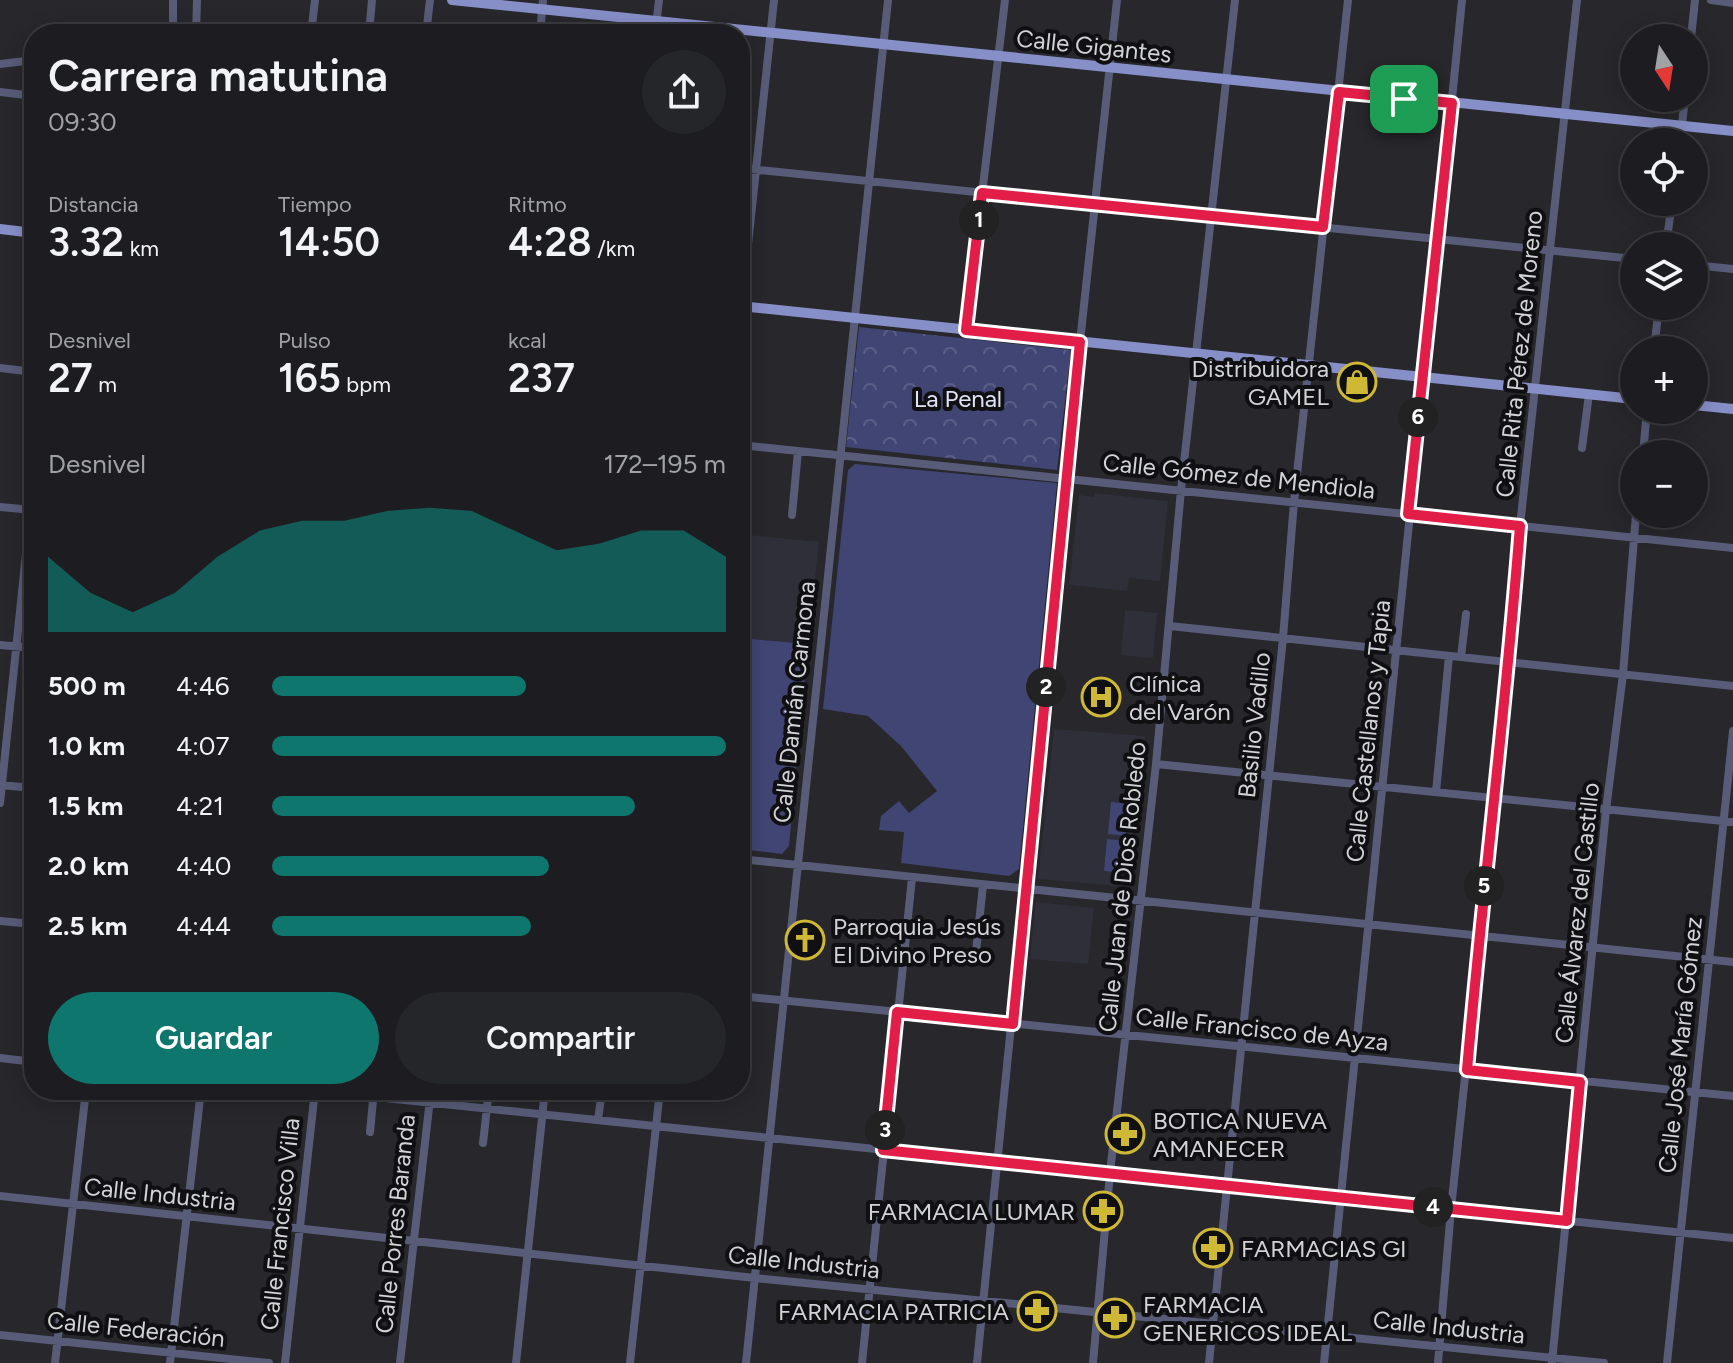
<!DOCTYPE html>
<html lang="es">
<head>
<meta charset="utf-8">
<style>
  :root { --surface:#1d1d21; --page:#25262a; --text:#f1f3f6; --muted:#a0a2a5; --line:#3b3b3f; --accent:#0f766e }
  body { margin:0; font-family:Figtree,sans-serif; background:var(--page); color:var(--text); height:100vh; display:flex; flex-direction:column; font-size:30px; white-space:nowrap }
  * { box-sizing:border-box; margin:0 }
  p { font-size:26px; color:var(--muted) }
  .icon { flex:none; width:44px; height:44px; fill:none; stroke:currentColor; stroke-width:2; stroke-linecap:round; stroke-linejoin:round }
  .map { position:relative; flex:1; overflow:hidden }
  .side { position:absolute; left:24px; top:24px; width:726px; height:1076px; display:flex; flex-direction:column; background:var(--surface); border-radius:32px; box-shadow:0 4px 20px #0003,0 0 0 2px var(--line) }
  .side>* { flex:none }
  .needle { width:52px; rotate:168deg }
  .tools { position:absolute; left:1620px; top:24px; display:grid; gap:16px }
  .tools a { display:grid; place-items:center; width:88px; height:88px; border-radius:50%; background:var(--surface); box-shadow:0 4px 20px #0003,0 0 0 2px var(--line); font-size:40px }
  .pin { position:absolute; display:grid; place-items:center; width:68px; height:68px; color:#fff; margin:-34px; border-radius:16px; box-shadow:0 4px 12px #0006 }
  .km { position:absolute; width:40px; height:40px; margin:-20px; border-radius:50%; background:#222; color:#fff; font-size:22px; line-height:40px; text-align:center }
  .round { display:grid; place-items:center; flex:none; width:84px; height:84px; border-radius:42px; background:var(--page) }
  .head { display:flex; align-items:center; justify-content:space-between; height:136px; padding:0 24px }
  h1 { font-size:44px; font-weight:600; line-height:60px }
  .stats { display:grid; grid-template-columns:repeat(3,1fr); gap:12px; height:136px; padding:8px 24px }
  .stats div { display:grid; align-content:center }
  .stats b { font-size:40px; font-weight:600 }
  .stats small { font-size:22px; font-weight:400 }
  .stats p { font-size:22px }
  .chart { height:224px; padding:16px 24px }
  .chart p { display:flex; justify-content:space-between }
  .chart svg { width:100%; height:144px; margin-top:8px; fill:var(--accent); opacity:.7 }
  .action { display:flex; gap:16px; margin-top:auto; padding:16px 24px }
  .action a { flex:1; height:92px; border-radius:48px; background:var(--accent); color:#fff; font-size:32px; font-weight:600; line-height:92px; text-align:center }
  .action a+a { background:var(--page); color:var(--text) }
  ul { padding:0 24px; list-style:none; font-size:26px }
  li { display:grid; grid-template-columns:128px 96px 1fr; align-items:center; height:60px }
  li i { height:20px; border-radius:10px; background:var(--accent) }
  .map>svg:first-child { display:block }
</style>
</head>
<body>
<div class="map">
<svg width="1733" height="1363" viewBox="0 0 1733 1363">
  <defs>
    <pattern id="park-crowns" width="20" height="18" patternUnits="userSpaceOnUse" patternTransform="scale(2)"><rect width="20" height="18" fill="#404574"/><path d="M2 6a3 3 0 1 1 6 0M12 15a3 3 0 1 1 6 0" fill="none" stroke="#5b5f87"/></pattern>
  </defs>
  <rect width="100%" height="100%" fill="#27272c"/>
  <path fill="#2e2f39" d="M1095,493L1168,501L1160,581L1129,578L1127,591L1069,585L1079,495L1094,497Z
    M740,534L819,542L808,644L740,638Z
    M1125,610L1157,613L1153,658L1121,655Z
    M1054,729L1145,736L1129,887L1038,879Z
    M1036,902L1094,908L1088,964L1030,959Z"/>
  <path fill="#404574" d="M855,464L1057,483L1019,869L1009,876L901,863L904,832L879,830L881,816L899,801L909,813L937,791L901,746L868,716L823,709L848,470Z
    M740,638L808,644L789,846L782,854L740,849Z
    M1111,802L1130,804L1126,836L1108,834Z
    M1107,839L1126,841L1122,873L1104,871Z"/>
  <path fill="url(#park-crowns)" d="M859,327L1071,350L1057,470L846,447Z"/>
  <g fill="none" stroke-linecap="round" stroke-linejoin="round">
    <path stroke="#585c78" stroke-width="8" d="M173,0V34
      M1711,0L1733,3
      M196,34L197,0
      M311,34L315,0
      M369,34L372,0
      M426,34L430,0
      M540,34L543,0
      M655,34L659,0
      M1691,38L1695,0
      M0,64L34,60
      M0,92L34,96
      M1680,142L1685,98
      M740,168L1634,259
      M1666,246L1672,202
      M1694,265L1733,269
      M740,320L774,0
      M966,330L1005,0
      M1654,350L1659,306
      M0,368L34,372
      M740,445L1733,548
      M1582,448L1589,394
      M1643,454L1647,410
      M0,507L33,510
      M792,515L798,451
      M1170,626L1733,686
      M0,645L34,648
      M1461,657L1466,614
      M1156,764L1733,822
      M0,785L34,788
      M1436,792L1449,656
      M0,803L34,477
      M740,859L1733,962
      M0,921L34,924
      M976,952L983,885
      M740,996L1733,1096
      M0,1058L34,1062
      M308,1090L1733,1238
      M598,1120L602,1090
      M370,1132L374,1090
      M483,1143L489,1090
      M0,1196L755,1278L1604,1363
      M0,1335L269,1363
      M1552,1362L1606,810L1623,674L1636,514
      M55,1363L86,1090
      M170,1363L201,1090
      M285,1363L315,1090
      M400,1363L431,1090
      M516,1363L545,1090
      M630,1363L660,1090
      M746,1363L888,0
      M862,1363L912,878
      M977,1363L1080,342L1117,0
      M1093,1363L1110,1173L1156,764L1181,490L1235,0
      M1209,1363L1283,638L1294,502L1348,0
      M1324,1363L1462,0
      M1438,1363L1451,1209L1509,662L1520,526L1577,0
      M1667,1363L1733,731"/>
    <path stroke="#878fc8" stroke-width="10" d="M452,0L1733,131
      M0,229L34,233
      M740,306L1634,399
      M1694,405L1733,409"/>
  </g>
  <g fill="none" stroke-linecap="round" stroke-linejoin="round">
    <g stroke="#fff" stroke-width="16">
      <path id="route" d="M1339,92L1452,103L1408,514L1520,526C1506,708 1483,888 1467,1070L1580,1082L1567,1221L883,1150L897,1012L1013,1024L1080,342L966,330L982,193L1323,227Z"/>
    </g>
    <use href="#route" stroke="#e11d48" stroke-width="10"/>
  </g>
  <defs>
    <g id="shop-ring" transform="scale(2)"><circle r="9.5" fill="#101012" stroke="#d0b837" stroke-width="1.5"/><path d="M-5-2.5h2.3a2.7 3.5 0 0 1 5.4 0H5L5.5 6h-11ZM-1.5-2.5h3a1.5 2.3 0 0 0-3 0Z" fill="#d0b837"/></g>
    <g id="hospital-ring" transform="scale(2)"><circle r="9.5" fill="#101012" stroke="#d0b837" stroke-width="1.5"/><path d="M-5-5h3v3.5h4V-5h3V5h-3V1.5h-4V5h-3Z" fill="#d0b837"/></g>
    <g id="church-ring" transform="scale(2)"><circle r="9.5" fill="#101012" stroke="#d0b837" stroke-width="1.5"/><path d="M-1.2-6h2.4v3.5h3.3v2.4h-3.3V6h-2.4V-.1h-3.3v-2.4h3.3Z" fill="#d0b837"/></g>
    <g id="pharmacy-ring" transform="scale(2)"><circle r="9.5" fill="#101012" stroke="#d0b837" stroke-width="1.5"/><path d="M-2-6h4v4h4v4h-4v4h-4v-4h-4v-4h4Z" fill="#d0b837"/></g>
  </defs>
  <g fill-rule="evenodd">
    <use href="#shop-ring" x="1357" y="382"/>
    <use href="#hospital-ring" x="1101" y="697"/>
    <use href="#church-ring" x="805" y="940"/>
    <use href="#pharmacy-ring" x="1125" y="1134"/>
    <use href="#pharmacy-ring" x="1103" y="1211"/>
    <use href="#pharmacy-ring" x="1213" y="1248"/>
    <use href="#pharmacy-ring" x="1037" y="1311"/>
    <use href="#pharmacy-ring" x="1115" y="1318"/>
  </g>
  <g text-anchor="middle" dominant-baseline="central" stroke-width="8" stroke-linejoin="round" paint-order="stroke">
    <g font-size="24" fill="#d2d3d6" stroke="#101012">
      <text transform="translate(1094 46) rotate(6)">Calle Gigantes</text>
      <text transform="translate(1519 354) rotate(-84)">Calle Rita Pérez de Moreno</text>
      <text transform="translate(1239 476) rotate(6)">Calle Gómez de Mendiola</text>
      <text transform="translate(794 702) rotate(-84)">Calle Damián Carmona</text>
      <text transform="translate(1254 725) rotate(-84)">Basilio Vadillo</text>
      <text transform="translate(1368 731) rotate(-84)">Calle Castellanos y Tapia</text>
      <text transform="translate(1122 887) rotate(-84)">Calle Juan de Dios Robledo</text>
      <text transform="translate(1577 913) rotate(-84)">Calle Álvarez del Castillo</text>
      <text transform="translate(1262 1029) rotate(6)">Calle Francisco de Ayza</text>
      <text transform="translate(1680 1045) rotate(-84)">Calle José María Gómez</text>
      <text transform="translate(160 1194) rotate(6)">Calle Industria</text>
      <text transform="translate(280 1224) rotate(-84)">Calle Francisco Villa</text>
      <text transform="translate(395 1224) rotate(-84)">Calle Porres Baranda</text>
      <text transform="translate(804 1262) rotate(6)">Calle Industria</text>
      <text transform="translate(1449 1327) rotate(6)">Calle Industria</text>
      <text transform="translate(136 1329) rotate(6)">Calle Federación</text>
    </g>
    <g font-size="24" fill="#d2d3d6" stroke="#101012" text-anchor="start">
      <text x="1329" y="368" text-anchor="end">Distribuidora<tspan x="1329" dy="28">GAMEL</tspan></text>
      <text x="1129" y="683">Clínica<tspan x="1129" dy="28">del Varón</tspan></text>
      <text x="833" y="926">Parroquia Jesús<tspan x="833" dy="28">El Divino Preso</tspan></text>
      <text x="1153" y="1120">BOTICA NUEVA<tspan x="1153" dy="28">AMANECER</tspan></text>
      <text x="1075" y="1211" text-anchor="end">FARMACIA LUMAR</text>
      <text x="1241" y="1248">FARMACIAS GI</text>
      <text x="1143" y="1304">FARMACIA<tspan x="1143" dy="28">GENERICOS IDEAL</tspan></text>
      <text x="1009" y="1311" text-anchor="end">FARMACIA PATRICIA</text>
    </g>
    <g font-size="24" fill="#e0e3f6" stroke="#101012">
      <text x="958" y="398">La Penal</text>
    </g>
  </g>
</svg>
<div class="tools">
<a><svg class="needle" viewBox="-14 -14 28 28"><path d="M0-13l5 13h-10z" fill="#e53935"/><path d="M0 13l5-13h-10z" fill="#a0a2a5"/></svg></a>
<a><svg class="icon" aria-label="locate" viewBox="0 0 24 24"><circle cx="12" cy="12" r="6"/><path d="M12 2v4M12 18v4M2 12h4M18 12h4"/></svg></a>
<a><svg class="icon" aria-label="layers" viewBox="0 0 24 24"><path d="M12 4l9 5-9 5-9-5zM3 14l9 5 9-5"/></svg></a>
<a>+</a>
<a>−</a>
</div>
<div class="pin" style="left:1404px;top:99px;background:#1e9e55"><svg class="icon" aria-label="arrive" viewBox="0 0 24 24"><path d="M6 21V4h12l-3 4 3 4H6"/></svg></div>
<b class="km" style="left:979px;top:220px">1</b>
<b class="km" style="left:1046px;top:687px">2</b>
<b class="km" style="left:885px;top:1130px">3</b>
<b class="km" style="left:1433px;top:1207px">4</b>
<b class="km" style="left:1484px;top:886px">5</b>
<b class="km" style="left:1418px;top:417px">6</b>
<section class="side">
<div class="head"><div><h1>Carrera matutina</h1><p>09:30</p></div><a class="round"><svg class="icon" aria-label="share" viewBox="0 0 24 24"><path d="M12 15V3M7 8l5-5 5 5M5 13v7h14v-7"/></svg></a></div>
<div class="stats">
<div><p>Distancia</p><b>3.32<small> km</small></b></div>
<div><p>Tiempo</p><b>14:50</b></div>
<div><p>Ritmo</p><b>4:28<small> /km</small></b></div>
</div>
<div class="stats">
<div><p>Desnivel</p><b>27<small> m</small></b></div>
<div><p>Pulso</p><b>165<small> bpm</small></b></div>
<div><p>kcal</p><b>237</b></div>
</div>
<div class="chart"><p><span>Desnivel</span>172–195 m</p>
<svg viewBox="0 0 160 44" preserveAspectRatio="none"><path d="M0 44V21L10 32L20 38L30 32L40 21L50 13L60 10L70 10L80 7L90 6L100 7L110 13L120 19L130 17L140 13L150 13L160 21V44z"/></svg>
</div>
<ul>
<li><b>500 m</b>4:46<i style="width:56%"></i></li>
<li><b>1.0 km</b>4:07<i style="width:100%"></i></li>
<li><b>1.5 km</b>4:21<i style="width:80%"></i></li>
<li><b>2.0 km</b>4:40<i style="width:61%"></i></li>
<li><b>2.5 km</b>4:44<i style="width:57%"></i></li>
</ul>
<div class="action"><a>Guardar</a><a>Compartir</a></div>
</section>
</div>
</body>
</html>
